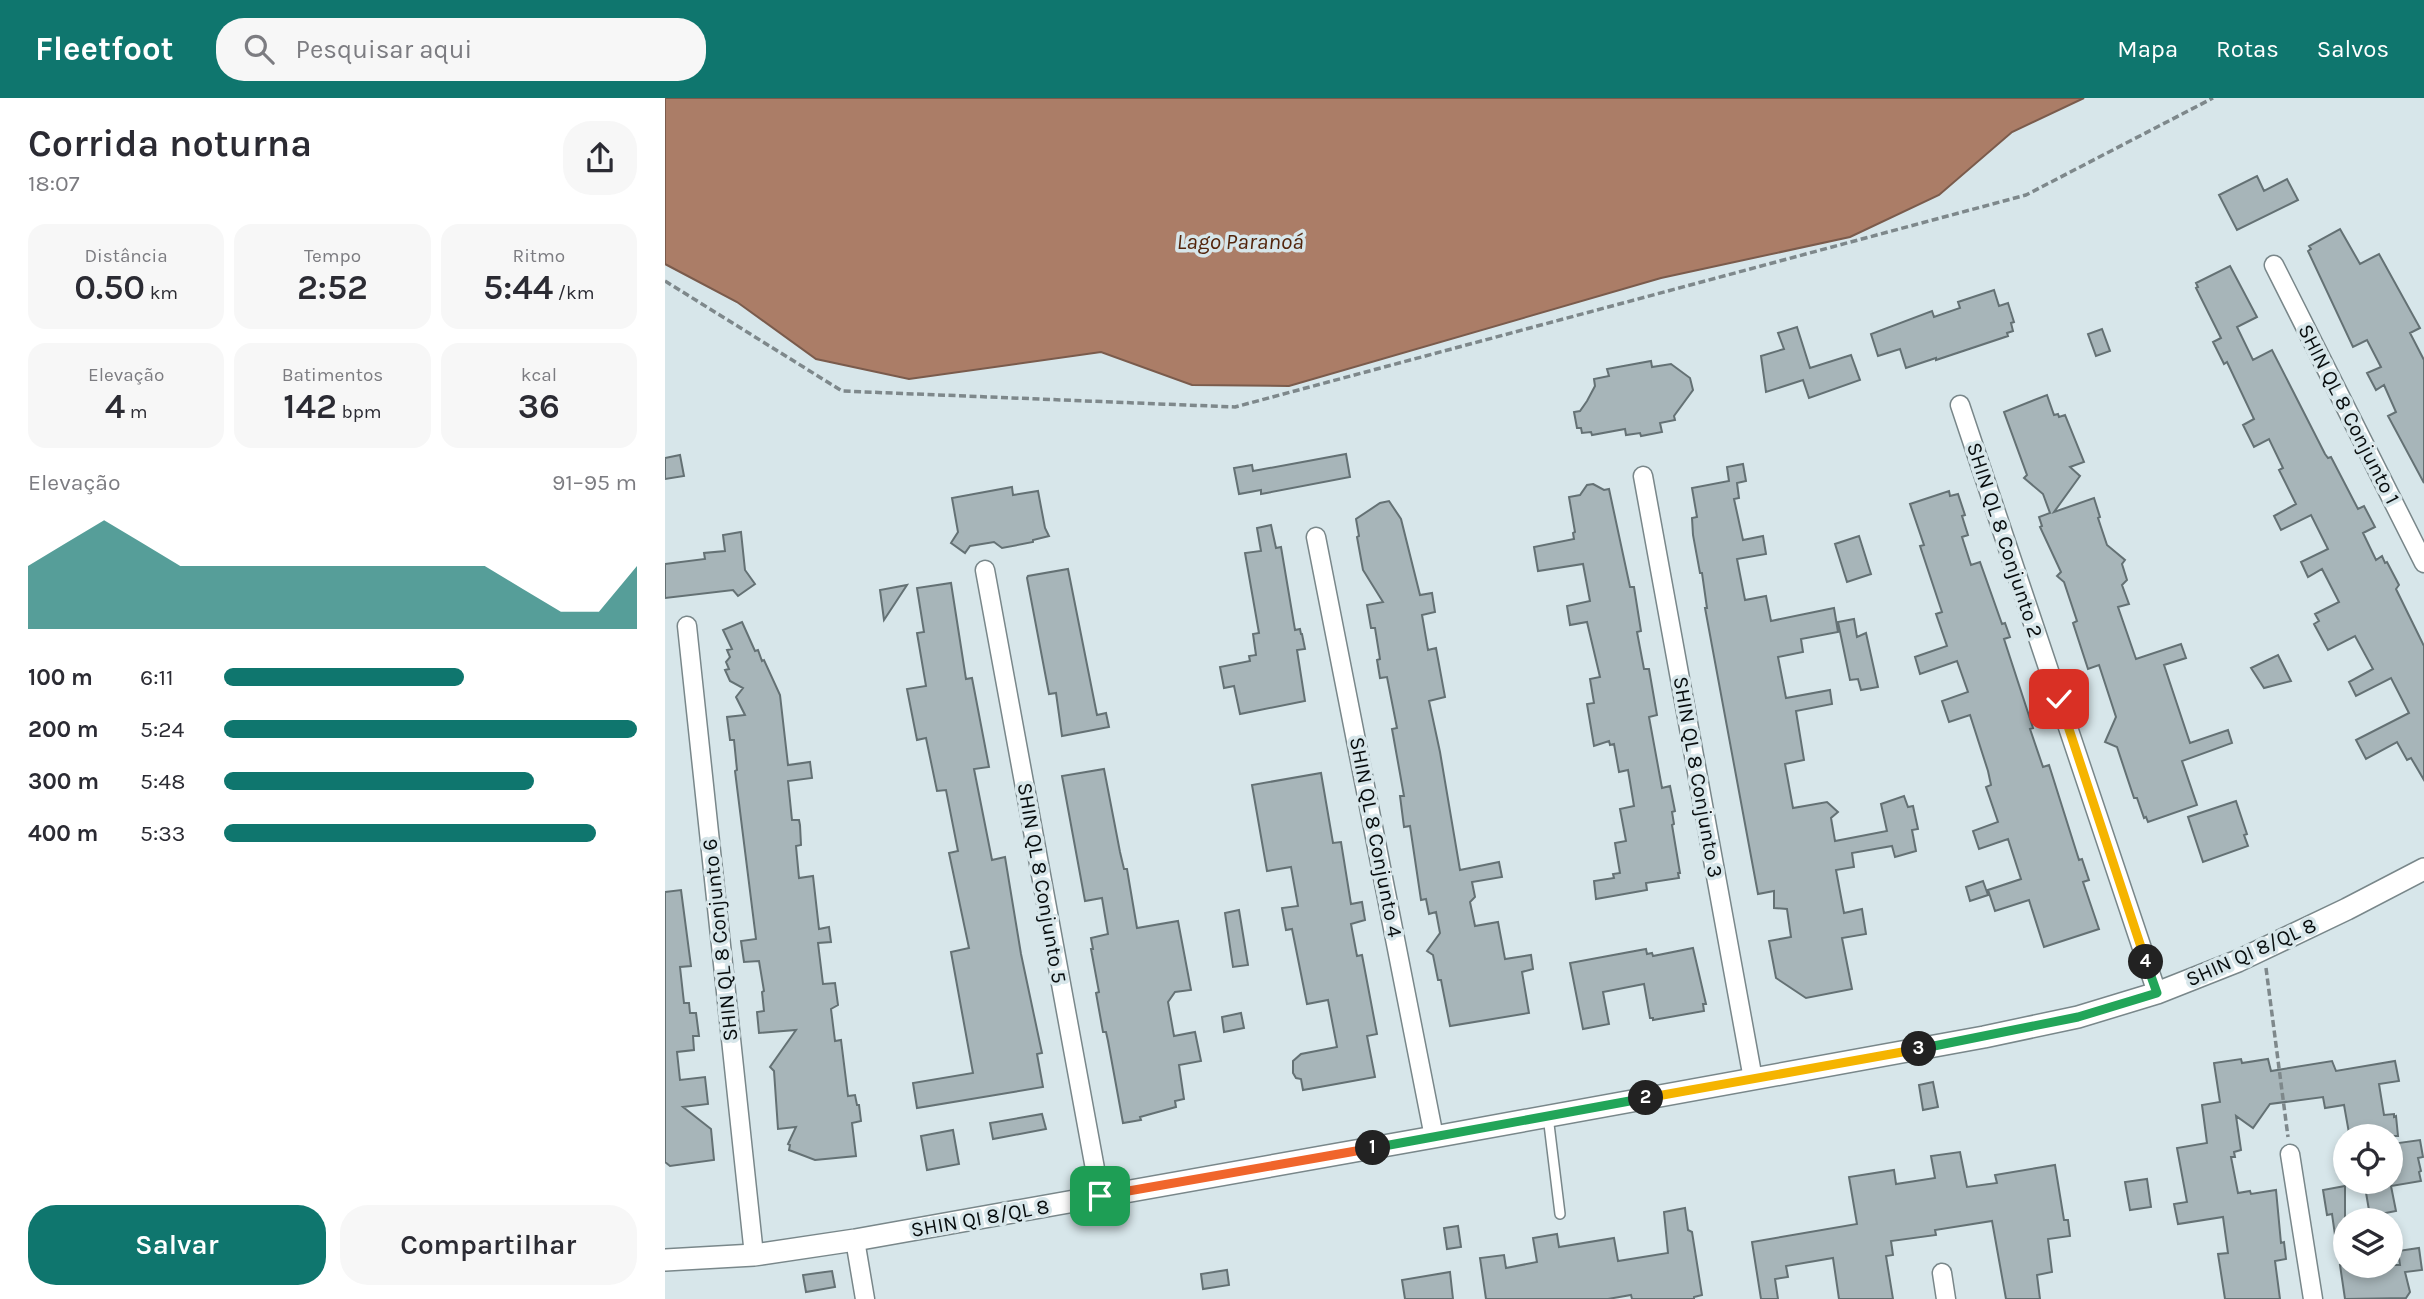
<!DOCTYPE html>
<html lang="pt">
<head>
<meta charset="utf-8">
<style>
  :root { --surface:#fff; --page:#f7f7f7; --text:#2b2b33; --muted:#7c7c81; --accent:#0f766e }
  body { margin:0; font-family:Karla,sans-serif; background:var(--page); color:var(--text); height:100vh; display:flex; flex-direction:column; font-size:26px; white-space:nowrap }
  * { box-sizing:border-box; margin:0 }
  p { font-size:23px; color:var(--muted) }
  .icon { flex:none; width:38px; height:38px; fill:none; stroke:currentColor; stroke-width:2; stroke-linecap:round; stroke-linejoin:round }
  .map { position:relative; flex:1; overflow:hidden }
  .sheet { display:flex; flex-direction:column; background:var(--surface); width:665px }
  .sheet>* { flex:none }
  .controls { position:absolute; left:1668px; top:1026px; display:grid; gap:14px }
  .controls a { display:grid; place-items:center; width:70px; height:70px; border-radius:50%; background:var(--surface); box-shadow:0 4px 10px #0003; font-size:35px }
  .pin { position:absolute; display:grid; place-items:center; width:60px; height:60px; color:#fff; margin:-30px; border-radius:14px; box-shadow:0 4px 10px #0006 }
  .km { position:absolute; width:35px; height:35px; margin:-18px; border-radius:50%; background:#222; color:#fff; font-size:19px; line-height:35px; text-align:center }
  .round { display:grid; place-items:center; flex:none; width:74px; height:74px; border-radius:28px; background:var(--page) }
  .summary { display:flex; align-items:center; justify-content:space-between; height:119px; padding:0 28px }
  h1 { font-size:38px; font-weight:600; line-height:52px }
  .figures { display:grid; grid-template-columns:repeat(3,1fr); gap:10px; height:119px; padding:7px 28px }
  .figures div { display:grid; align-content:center; border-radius:18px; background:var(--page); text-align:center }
  .figures b { font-size:35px; font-weight:600 }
  .figures small { font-size:19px; font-weight:400 }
  .figures p { font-size:19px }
  .chart { height:196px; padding:14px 28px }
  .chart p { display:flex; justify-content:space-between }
  .chart svg { width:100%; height:126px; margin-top:7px; fill:var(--accent); opacity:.7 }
  .button { display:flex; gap:14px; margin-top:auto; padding:14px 28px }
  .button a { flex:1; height:80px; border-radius:28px; background:var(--accent); color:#fff; font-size:28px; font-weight:600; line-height:80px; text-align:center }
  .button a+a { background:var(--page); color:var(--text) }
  ul { padding:0 28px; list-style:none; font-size:23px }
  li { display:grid; grid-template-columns:112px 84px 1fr; align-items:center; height:52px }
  li i { height:18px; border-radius:9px; background:var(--accent) }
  header { display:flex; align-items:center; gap:42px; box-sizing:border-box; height:98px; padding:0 35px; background:var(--accent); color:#fff }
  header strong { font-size:33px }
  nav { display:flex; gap:38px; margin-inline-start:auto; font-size:24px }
  .search { width:490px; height:63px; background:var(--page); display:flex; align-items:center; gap:18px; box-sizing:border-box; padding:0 24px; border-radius:28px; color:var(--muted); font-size:26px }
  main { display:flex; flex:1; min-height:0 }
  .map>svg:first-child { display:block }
</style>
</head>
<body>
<header>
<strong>Fleetfoot</strong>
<div class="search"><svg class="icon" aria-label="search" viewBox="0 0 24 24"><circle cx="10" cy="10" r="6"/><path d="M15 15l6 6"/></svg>Pesquisar aqui</div>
<nav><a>Mapa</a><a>Rotas</a><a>Salvos</a></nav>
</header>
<main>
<section class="sheet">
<div class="summary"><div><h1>Corrida noturna</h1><p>18:07</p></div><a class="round"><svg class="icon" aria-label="share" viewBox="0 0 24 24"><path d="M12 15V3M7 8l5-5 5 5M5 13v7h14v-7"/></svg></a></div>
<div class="figures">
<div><p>Distância</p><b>0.50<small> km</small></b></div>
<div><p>Tempo</p><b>2:52</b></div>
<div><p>Ritmo</p><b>5:44<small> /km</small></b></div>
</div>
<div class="figures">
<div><p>Elevação</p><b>4<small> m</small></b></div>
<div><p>Batimentos</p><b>142<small> bpm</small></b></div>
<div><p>kcal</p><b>36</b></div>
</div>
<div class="chart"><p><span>Elevação</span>91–95 m</p>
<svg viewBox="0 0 160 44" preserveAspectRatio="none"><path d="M0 44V22L10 14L20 6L30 14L40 22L50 22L60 22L70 22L80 22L90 22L100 22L110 22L120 22L130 30L140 38L150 38L160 22V44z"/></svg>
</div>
<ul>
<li><b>100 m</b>6:11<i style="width:58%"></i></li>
<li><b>200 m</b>5:24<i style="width:100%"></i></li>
<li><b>300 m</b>5:48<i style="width:75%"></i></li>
<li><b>400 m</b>5:33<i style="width:90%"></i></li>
</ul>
<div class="button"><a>Salvar</a><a>Compartilhar</a></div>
</section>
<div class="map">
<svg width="1759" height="1201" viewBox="0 0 1759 1201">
  <rect width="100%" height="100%" fill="#d7e6ea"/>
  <path fill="#ab7d67" stroke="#7a5b4c" stroke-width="2" d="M0,0H1419L1347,34L1274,97L1185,139L996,180L624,288L527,287L436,254L244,281L151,261L72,204L0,166Z"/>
  <path fill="#a7b5b9" stroke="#647174" stroke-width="2" d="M1592,78L1599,93L1622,81L1633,102L1572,132L1554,97Z
    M1675,131L1695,166L1714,156L1755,230L1745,235L1759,262V385L1723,318L1731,314L1719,287L1711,292L1702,275L1716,269L1702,242L1688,249L1643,153L1646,151L1644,148Z
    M1565,168L1592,219L1572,229L1588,262L1607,252L1660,356L1663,360L1666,359L1693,411L1699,408L1710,429L1698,435L1711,462L1717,458L1720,465L1722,464L1734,487L1731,491L1759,548V682L1746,660L1742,662L1732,644L1701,661L1691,642L1744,615L1726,580L1691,598L1684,584L1708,571L1690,538L1663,552L1649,526L1654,523L1650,516L1674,504L1657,471L1643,479L1636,464L1663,451L1646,417L1616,432L1609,418L1631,406L1614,372L1618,370L1604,341L1589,349L1578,327L1589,321L1562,264L1559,266L1548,244L1556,240L1531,190L1533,189L1531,185Z
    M1329,192L1334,208L1343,205L1349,224L1346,225L1348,233L1342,235L1343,238L1271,262V260L1241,270L1235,251L1213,258L1206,236L1267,213L1269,219L1295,210L1293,204Z
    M1132,229L1145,270L1186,257L1195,282L1144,300L1138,282L1101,294L1096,258L1119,251L1113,235Z
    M1437,231L1445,253L1431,258L1423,236Z
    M986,263L987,269L1006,266L1025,280L1028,292L1009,318L1010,322L995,325L997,334L976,338L975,335L961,337L960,331L927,337L926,334L917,335L916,330H912L909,314L915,313L922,303L930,288L929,281L944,278L942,271Z
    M1382,297L1389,317L1393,316L1394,319L1400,317L1419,364L1405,369L1415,378L1389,414L1429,400L1435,419L1433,420L1442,447L1460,462L1457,466L1462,482L1457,487L1464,506L1453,509L1471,561L1516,546L1521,560L1499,567L1525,645L1563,632L1567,645L1517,663L1532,707L1483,724L1481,719L1479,720L1472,700H1469L1452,649L1440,644L1451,619L1434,567L1423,571L1408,525L1412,523L1399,484L1392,478L1396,474L1375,429L1377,428L1374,419L1385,415L1378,396L1359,380L1362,377L1339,314Z
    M681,356L685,379L596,396V392L574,396L569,370L587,367L588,373Z
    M15,357L19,378L0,381V360Z
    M1078,366L1081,383L1072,385L1074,400L1069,401L1078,442L1098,438L1101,456L1072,461L1080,502L1101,498L1106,523L1169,510L1173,534L1136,541L1138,554L1113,559L1121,600L1165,592L1167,606L1131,613L1139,662L1120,666L1128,710L1162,704L1173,714L1166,720L1170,743L1222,733L1216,706L1239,698L1243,709L1248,708L1253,731L1247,732L1251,753L1230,759L1227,748L1187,755L1189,769L1171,772L1179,815L1197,811L1201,836L1177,840L1187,891L1141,900L1111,880L1104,843L1126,839L1122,811L1109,810V793L1093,796L1040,510H1042L1037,475H1035L1028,437L1027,420L1032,419L1027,390L1064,383L1062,369Z
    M928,386L939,392L944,391L965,489H969L976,533L972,534L979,571H984L992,617L984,619L997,690L1005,688L1010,713L1007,714L1009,726L1007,727L1015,775H1013L1014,780L981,785L982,792L931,801L929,783L949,780L948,776L955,775L950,745L961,743L955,711L969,708L963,672L954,674L949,646L945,647L944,643L929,648L922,606L929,605L925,581L935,579L922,524L905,527L902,508L925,503L918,466L873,473L869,449L909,441L908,435L910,434L904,399L915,397L922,387Z
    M347,389L348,397L373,393L380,430L384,438L368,442V444L337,450L329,444L305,448L300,455L286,445L293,434L287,400Z
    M1284,393L1285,398L1293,396L1300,417L1297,418L1303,437L1297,439L1306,467L1315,464L1337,526L1340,525L1345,539L1339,541L1368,630L1365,631L1378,669L1384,667L1414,762L1417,761L1424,782L1418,784L1434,831L1379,849L1364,802L1330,813L1323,792L1356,781L1343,741L1314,751L1308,733L1333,724L1321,689L1326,687L1323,673L1305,617L1284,624L1277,603L1303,594L1292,563L1255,576L1250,559L1282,548L1271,516L1277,514L1255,448L1259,447L1245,406Z
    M724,403L736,421L755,497L767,495L770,514L757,517L763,552L771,550L780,599L764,603L775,654L795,772L834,764L837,779L807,784L810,799L805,804L810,828L833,824L840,861L866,857L868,871L857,874L864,915L785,928L776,882H773L768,857L762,853L775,835L771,814L764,816L761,801L756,802L745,728L739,729L735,698H739L727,631L732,630L722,579L715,580L712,562L715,561L710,530H706L702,507L718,504L698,472L692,439L694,438L691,421L715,405Z
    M606,427L611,450L616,449L630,532L635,531L636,536H637L640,551L632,552L640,603L575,616L569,588L559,590L555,569L585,563L584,558L591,557L588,536L594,535L580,455L596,453L592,430Z
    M76,434L80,472L90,486L73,498L68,492L0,500V466L40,461L39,455L60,453L58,437Z
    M1194,438L1206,476L1182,484L1170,446Z
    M403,471L432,617L441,615L444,629L397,638L391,595L384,596L362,480L363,478Z
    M286,485L301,581L307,580L324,669L309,671L327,762L340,759L356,856L377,955L372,956L378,989L252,1010L248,985L308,975L286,854L304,850L284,755L293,753L281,692L272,693L261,640L252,642L242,591L261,588L252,535L259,534L252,490Z
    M242,487L219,522L215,492Z
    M1189,521L1192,539L1201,535L1213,589L1196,592L1193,581L1185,582L1173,524Z
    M77,524L90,553L93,552L97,563L99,562L115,597L123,667L145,664L147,680L123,683L127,722H134L135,727L136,747L131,748L134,780L148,778L154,831L164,829L166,844L153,845L158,886L170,885L173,907L166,911L170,943L176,942L183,998L190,997L192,1007H194L196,1023L187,1025L191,1058L150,1062L124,1052L125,1047L123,1046L131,1029L113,1031L109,973L105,969L131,932L94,935L92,914L99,913L97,894L99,893L94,863L79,864L76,843L91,841L70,673L72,672L69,642H65L62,619L80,617L71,599L78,590L65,583L60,572L64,571L61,564L65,559L62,552L67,551L58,532Z
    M1613,557L1626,583L1599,590L1586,570Z
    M439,671L455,754L459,771H462L472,830L513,823L526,892L510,894L503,904L509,938L530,934L536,963L514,967L519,1001L510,1003L511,1009L475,1019L476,1022L458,1025L443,943L441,934H438L431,895L434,894L426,851H428L426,840L443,836L437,800L420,803L397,678Z
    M656,675L668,745L676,744L686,806L697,804L700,822L686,826L692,858L697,857L712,936L702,938L710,979L638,992L636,981L631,980L628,975V963L636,956L672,949L663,902L642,906L627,831L621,832L617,810L633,808L626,769L602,773L587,687Z
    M1571,703L1582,736L1579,737L1583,748L1538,764L1523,719Z
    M1318,783L1323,797L1305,803L1301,789Z
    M16,792L26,868L15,869L19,905H24L25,915H31L34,938H28L29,952L12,954L15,982L40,979L43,1006L18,1009L46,1031L49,1062L5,1068L0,1064V794Z
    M574,812L583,867L568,869L560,815Z
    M1028,850L1041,906H1038L1039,913L988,922V920H985L979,886L938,894L944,926L918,931L905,865L981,851L982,856L987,855L988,858Z
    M576,915L579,930L559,934L557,919Z
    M1576,961L1577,965L1603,961L1606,973L1667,963L1671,973L1730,963L1734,983L1714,986L1719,1017L1729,1016V1019L1731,1018L1733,1038H1691V1035H1684L1679,1007L1660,1010L1658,999L1605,1006L1588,1030L1571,1018L1576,1052L1569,1054L1570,1059H1566L1573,1095L1585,1093L1586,1096L1611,1092L1616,1145L1619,1144L1621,1161L1610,1163L1615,1201H1560L1553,1156L1563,1155L1558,1119L1513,1126L1509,1106L1522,1104L1512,1050L1542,1045L1537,1007L1555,1004L1549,965Z
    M1268,984L1273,1009L1258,1012L1254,987Z
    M377,1016L381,1031L328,1041L325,1025Z
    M288,1032L294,1066L262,1072L256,1038Z
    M1755,1042L1758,1059L1753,1060L1756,1073L1754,1074L1756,1083L1726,1088L1731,1113L1705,1118L1699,1083L1726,1085V1046Z
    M1295,1054L1302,1089L1332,1085L1330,1077L1390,1067L1399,1122H1403L1405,1138L1383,1141L1387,1174L1372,1177L1375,1201H1341L1327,1123L1270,1132L1271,1137L1226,1143L1228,1157L1221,1158L1228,1201H1174L1168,1160L1121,1168L1123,1179L1110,1181L1113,1201H1096L1087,1144L1192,1126L1184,1079L1229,1072L1231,1086L1270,1080L1266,1058Z
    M1482,1081L1486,1109L1465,1112L1460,1084Z
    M1680,1088V1143L1671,1144L1667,1116L1662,1117L1658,1092Z
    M1020,1110L1023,1132L1027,1134L1037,1197L1029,1199V1201H967L966,1197L943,1201H821L815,1160L839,1157L841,1170L872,1164L868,1140L892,1136L894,1149L949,1140L953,1163L1003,1155L999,1114Z
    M793,1128L796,1149L782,1151L779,1130Z
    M1754,1150L1757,1172L1740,1174L1745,1194L1741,1200L1680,1201L1675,1167H1735L1733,1153Z
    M562,1172L564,1187L538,1191L536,1176Z
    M167,1173L170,1189L141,1194L138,1177Z
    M785,1174L788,1201H740L737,1182Z"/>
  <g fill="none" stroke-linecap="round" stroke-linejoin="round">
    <g stroke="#79878a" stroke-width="12">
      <path id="service" d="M883,1018L895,1116"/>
    </g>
    <g stroke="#79878a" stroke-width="21">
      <path id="minor" d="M1609,167L1759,465
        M1295,307L1492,895
        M978,378L1088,981
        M651,439L769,1039
        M320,472L435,1098
        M22,528L89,1157
        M1625,1056L1648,1201
        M190,1142L200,1201
        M1277,1175L1281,1201"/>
    </g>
    <g stroke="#79878a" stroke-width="24">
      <path id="tertiary" d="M0,1162L89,1157L190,1142L769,1039L1319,939L1413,919L1492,895L1573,863L1682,811L1759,771"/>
    </g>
    <path stroke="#7e888b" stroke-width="3.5" stroke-dasharray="7 3.5" stroke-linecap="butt" d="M0,183L177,293L570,309L1361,97L1548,0
      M1601,870L1623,1039"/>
    <use href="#service" stroke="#fff" stroke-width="9"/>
    <use href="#minor" stroke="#fff" stroke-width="18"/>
    <use href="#tertiary" stroke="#fff" stroke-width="21"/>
  </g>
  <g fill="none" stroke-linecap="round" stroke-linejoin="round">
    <g stroke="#fff" stroke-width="14">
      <path id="split-1" d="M435,1098L708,1050"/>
    </g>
    <g stroke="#fff" stroke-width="14">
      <path id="split-2" d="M708,1050L981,1000"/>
    </g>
    <g stroke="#fff" stroke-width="14">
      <path id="split-3" d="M981,1000L1254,951"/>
    </g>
    <g stroke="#fff" stroke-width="14">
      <path id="split-4" d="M1254,951L1413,919L1492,895L1481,864"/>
    </g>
    <g stroke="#fff" stroke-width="14">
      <path id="split-5" d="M1394,601L1481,864"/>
    </g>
    <use href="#split-1" stroke="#f0652b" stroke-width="9"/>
    <use href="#split-2" stroke="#22a559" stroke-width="9"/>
    <use href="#split-3" stroke="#f5b400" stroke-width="9"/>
    <use href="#split-4" stroke="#22a559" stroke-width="9"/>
    <use href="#split-5" stroke="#f5b400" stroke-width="9"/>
  </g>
  <g text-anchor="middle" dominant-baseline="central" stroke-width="7" stroke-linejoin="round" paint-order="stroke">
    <g font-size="21" fill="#080d0e" stroke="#d7e6ea">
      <text transform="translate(1684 316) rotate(63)">SHIN QL 8 Conjunto 1</text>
      <text transform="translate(1340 442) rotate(72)">SHIN QL 8 Conjunto 2</text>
      <text transform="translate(1033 679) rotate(80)">SHIN QL 8 Conjunto 3</text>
      <text transform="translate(711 739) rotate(79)">SHIN QL 8 Conjunto 4</text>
      <text transform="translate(377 785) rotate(80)">SHIN QL 8 Conjunto 5</text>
      <text transform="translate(55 842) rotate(-96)">SHIN QL 8 Conjunto 6</text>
      <text transform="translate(1586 854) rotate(-24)">SHIN QI 8/QL 8</text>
      <text transform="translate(315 1120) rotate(-10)">SHIN QI 8/QL 8</text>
    </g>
    <g font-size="23" font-style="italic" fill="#53250c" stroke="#d7e6ea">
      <text x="575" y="143">Lago Paranoá</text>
    </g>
  </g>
</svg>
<div class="controls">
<a><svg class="icon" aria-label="locate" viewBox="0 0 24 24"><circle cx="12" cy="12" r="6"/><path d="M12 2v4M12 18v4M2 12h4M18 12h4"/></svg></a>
<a><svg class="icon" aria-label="layers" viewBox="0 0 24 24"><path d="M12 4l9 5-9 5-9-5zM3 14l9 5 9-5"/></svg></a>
</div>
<div class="pin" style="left:435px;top:1098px;background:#1e9e55"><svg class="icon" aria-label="arrive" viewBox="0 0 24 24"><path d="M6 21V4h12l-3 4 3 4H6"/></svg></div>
<div class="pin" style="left:1394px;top:601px;background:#d93025"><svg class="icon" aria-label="check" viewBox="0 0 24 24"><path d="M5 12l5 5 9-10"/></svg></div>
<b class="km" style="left:708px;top:1050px">1</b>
<b class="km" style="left:981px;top:1000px">2</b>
<b class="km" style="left:1254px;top:951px">3</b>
<b class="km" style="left:1481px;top:864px">4</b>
</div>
</main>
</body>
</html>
